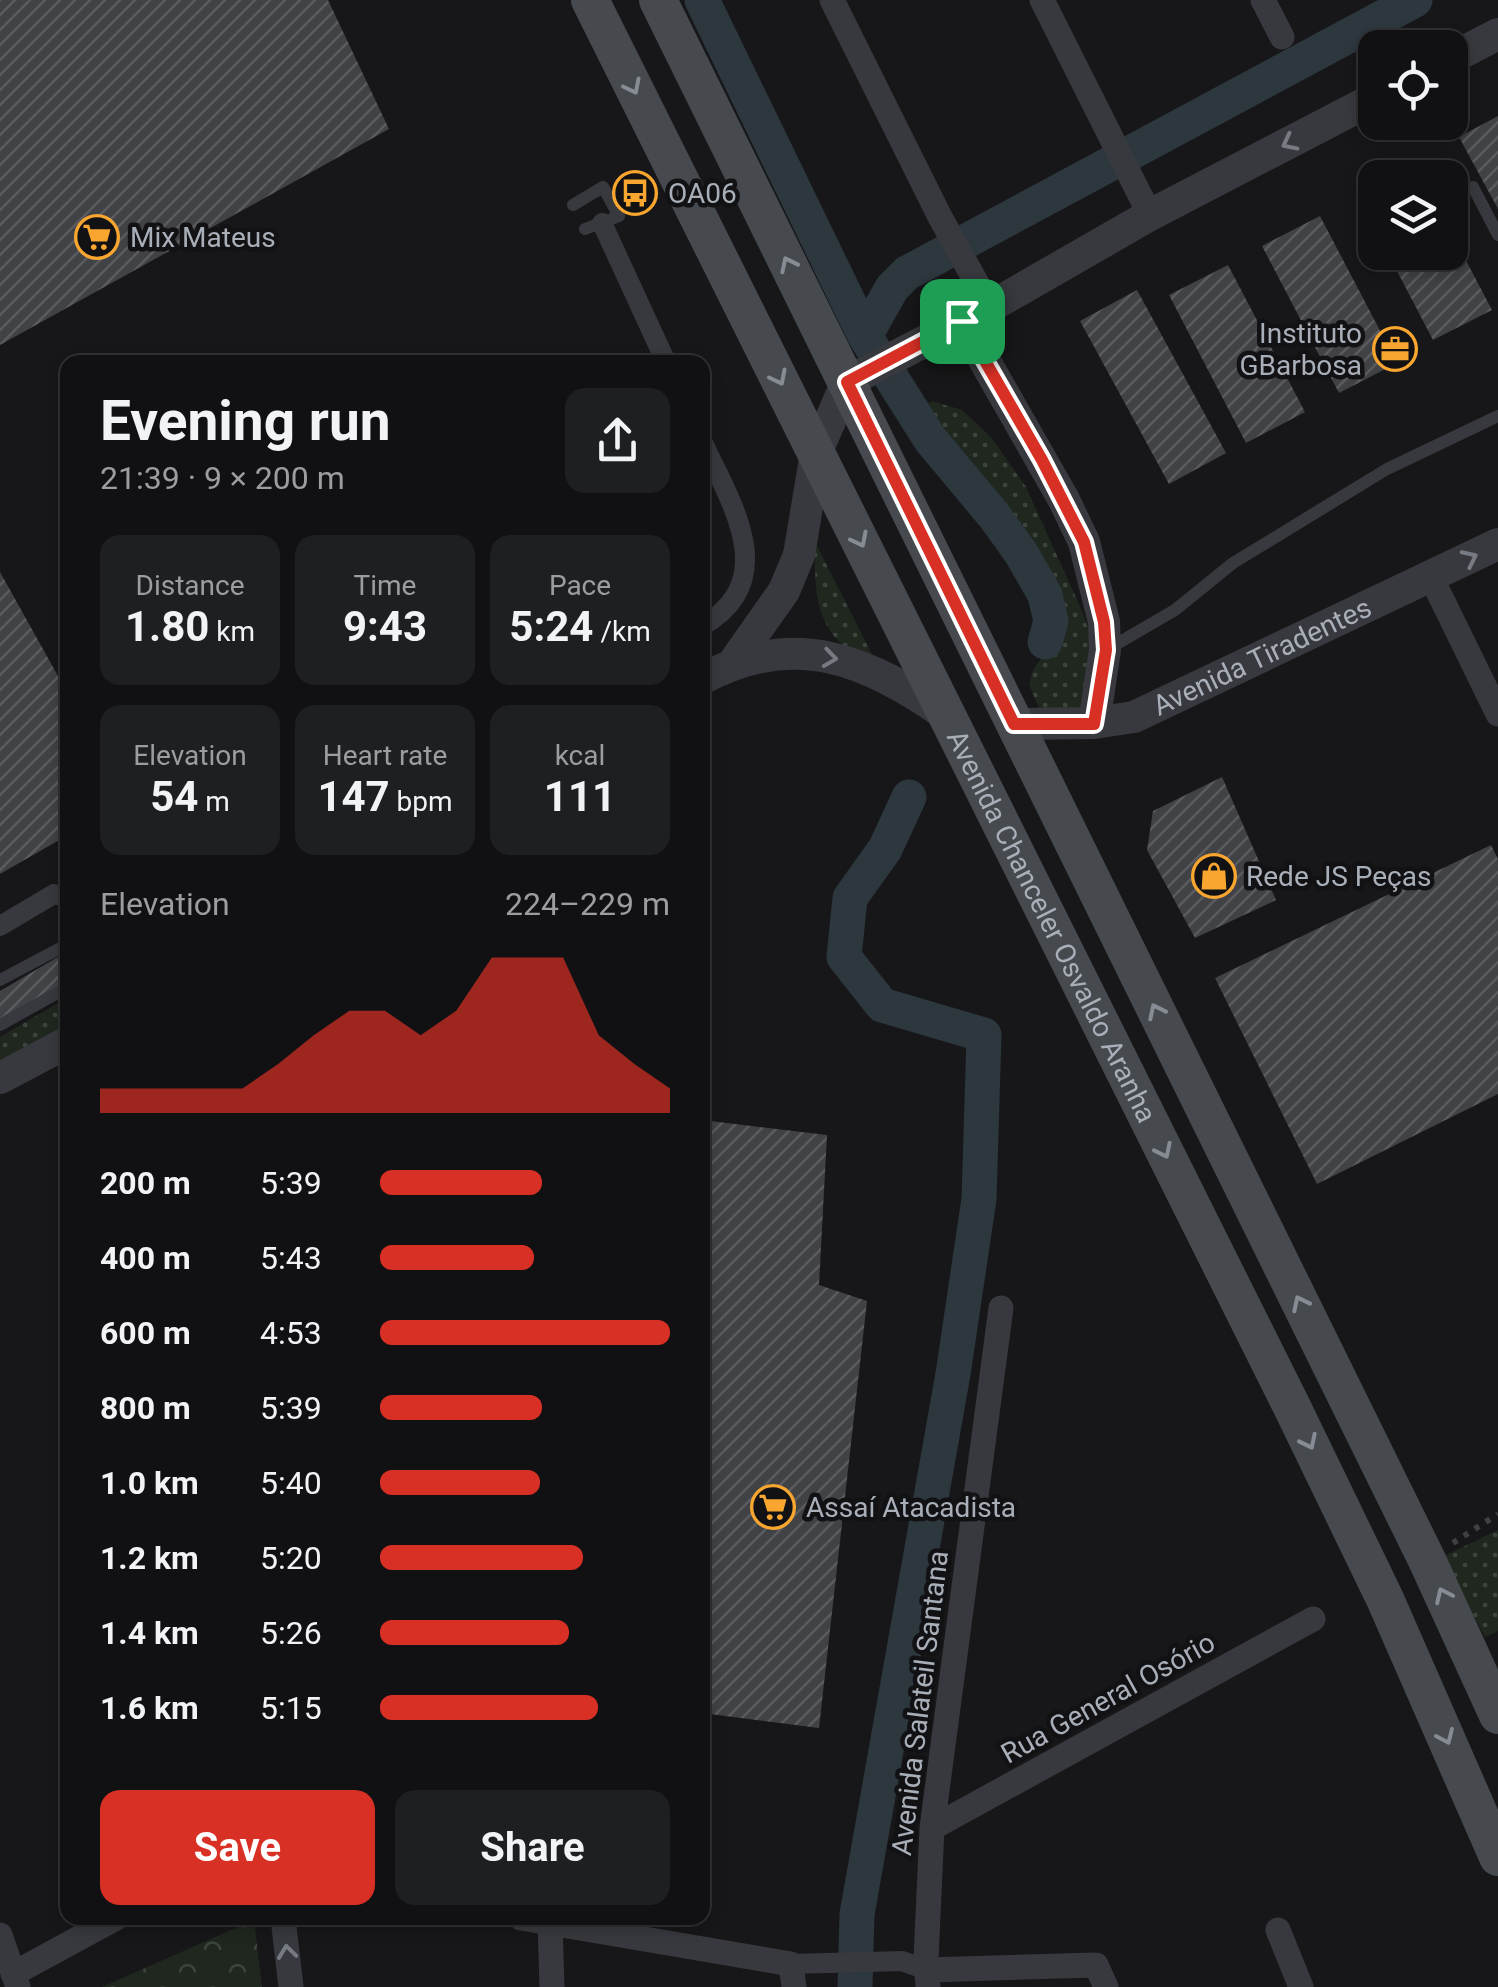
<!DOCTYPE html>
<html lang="en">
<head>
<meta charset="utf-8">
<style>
  :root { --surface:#111113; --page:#1e1f21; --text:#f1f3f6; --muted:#9c9da0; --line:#303133; --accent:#d93025 }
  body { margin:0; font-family:Roboto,sans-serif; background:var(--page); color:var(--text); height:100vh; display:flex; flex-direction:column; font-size:38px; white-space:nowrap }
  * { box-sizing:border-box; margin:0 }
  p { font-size:32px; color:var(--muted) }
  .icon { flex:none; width:55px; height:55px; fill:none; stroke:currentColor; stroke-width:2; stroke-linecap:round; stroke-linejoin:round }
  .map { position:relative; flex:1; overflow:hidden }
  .details { position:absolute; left:60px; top:355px; width:650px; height:1570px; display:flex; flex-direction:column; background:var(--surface); border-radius:20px; box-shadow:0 5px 15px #0003,0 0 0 2px var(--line) }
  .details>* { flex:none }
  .fabs { position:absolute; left:1358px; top:30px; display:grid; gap:20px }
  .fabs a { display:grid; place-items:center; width:110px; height:110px; border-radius:20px; background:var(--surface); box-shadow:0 5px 15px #0003,0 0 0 2px var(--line); font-size:50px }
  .pin { position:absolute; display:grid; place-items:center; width:85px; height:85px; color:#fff; margin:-42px; border-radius:20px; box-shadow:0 5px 15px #0006 }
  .round { display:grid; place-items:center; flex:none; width:105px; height:105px; border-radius:20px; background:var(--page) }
  .headline { display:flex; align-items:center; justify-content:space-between; height:170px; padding:0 40px }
  h1 { font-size:55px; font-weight:700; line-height:75px }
  .metrics { display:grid; grid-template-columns:repeat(3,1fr); gap:15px; height:170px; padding:10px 40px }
  .metrics div { display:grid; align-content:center; border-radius:20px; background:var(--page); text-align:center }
  .metrics b { font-size:42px; font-weight:700 }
  .metrics small { font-size:28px; font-weight:400 }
  .metrics p { font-size:28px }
  .chart { height:280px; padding:20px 40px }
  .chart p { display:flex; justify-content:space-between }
  .chart svg { width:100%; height:180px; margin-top:10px; fill:var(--accent); opacity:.7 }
  .primary-button { display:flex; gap:20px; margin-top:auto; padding:20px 40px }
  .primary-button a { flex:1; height:115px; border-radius:20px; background:var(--accent); color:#fff; font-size:40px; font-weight:700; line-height:115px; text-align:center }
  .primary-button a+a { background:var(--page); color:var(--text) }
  ul { padding:0 40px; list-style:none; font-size:32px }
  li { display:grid; grid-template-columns:160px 120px 1fr; align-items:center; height:75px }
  li i { height:25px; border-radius:12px; background:var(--accent) }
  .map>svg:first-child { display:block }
</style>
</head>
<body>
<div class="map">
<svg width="1498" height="1987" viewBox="0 0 1498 1987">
  <defs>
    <pattern id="grass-dots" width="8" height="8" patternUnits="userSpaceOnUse" patternTransform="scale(2.5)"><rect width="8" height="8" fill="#1f271f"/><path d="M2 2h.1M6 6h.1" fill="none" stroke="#3d443d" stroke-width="1.8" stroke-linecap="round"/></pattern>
    <pattern id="forest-crowns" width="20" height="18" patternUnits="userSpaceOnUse" patternTransform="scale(2.5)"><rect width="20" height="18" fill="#1f271f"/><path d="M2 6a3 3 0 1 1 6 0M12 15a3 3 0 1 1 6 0" fill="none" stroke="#3d443d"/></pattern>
    <pattern id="building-hatch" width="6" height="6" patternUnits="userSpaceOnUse" patternTransform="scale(2.5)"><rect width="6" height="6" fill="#414246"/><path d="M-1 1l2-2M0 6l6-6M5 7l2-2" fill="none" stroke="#5a5b5f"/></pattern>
  </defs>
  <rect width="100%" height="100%" fill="#171719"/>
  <path fill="url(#grass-dots)" d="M932,401L962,410L991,437L1026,487L1082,611L1099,658L1098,706L1043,717L1029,685L1033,670L1057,636L1062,601L1012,516L928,423L920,407Z
    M815,542L877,664C816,642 814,600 815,542Z
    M67,998V1030L0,1066V1037Z
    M1498,1530V1631L1485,1637L1442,1557Z"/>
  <path fill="url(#forest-crowns)" d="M254,1920L262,1987H102Z"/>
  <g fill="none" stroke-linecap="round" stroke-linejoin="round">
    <path stroke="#2c373e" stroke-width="35" d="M702,0L865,336L930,439L995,517L1021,553L1045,595L1051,621L1045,642
      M865,336L892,288L907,273L1415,0
      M855,1987L857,1914L953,1374L979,1199L984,1035L882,1005L844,957L850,898L885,849L909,797"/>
  </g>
  <path fill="url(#building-hatch)" d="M0,0H328L389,129L0,345Z
    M1498,116V209L1459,137Z
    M1415,163L1422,178H1386Z
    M1375,183V229L1357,193Z
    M1320,216L1397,363L1339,393L1262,246Z
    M1450,230L1492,310L1433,340L1387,252H1450Z
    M1228,265L1305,412L1246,443L1169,295Z
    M1137,290L1226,453L1169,484L1080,321Z
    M0,572L68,694V835L0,874Z
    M1222,777L1276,900L1195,938L1147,850L1153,811Z
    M1491,845L1498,859V1094L1317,1184L1215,978Z
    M68,951V983L0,1022V991Z
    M702,1120L827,1135L819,1285L867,1301L819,1728L702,1713Z"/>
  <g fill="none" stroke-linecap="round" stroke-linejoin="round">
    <path stroke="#3e4045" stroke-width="6" stroke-dasharray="5 8" stroke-linecap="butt" d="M1453,1543L1498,1514"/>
    <path stroke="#38393e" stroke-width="12" d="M1473,187L1498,235
      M573,205L603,187L619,216L585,229
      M1108,649L1175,610L1233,563L1387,469L1498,416
      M0,980L68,944
      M0,1025L68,987"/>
    <path stroke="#38393e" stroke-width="20" d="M602,223L666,362
      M702,441C730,501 783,580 702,626
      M0,926L54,894L68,898
      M791,1964L902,1961L927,1970"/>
    <path stroke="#38393e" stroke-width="25" d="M832,0L940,217L990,307
      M1042,0L1150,215
      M1263,0L1282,37
      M1431,577L1498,714
      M932,1828L1313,1619
      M283,1918L291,1987
      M521,1918L791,1964L794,1987
      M550,1922L552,1987
      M1278,1930L1301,1987
      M0,1935L18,1987
      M927,1970L1096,1965L1106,1987
      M13,1974L116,1918
      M928,1987L926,1959L932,1828L1001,1308"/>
    <g stroke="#38393e" stroke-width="32">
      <path d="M1450,59L1498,34"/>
      <path d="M962,321L1064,500L1084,542L1104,622L1105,650L1094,723"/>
      <path d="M734,662L784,591L799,555L816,453L847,382L990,307L1150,215L1375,98"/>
      <path d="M702,679C795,628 871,661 950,718"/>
      <path id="s1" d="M1014,724L1094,723L1134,717L1498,544"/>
      <path d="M0,1078L68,1042"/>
    </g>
    <g stroke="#46494e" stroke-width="38">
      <path id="s2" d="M590,0L1293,1409L1385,1599L1498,1857"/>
      <path d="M658,0L1427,1560L1498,1715"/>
    </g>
  </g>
  <defs><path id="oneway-chevron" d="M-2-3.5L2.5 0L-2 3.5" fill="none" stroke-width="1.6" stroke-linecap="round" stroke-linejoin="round" transform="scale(2.5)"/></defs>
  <g stroke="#868b94">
    <use href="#oneway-chevron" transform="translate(633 87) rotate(63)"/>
    <use href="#oneway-chevron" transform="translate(788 264) rotate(-116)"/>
    <use href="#oneway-chevron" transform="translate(779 378) rotate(63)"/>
    <use href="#oneway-chevron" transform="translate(860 540) rotate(63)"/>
    <use href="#oneway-chevron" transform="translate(1156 1011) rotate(-116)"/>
    <use href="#oneway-chevron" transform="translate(1164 1151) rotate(64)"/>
    <use href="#oneway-chevron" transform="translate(1300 1303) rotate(-116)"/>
    <use href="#oneway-chevron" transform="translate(1309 1442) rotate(64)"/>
    <use href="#oneway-chevron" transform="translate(1443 1595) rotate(-115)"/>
    <use href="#oneway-chevron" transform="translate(1446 1737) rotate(66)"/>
  </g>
  <g stroke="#767a82">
    <use href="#oneway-chevron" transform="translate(1289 143) rotate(153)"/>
    <use href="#oneway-chevron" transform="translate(1470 558) rotate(-26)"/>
    <use href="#oneway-chevron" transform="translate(830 658) rotate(8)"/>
    <use href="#oneway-chevron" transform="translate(287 1952) rotate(-97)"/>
  </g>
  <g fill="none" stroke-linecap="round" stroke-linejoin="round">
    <g stroke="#fff" stroke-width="20">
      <path id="route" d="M962,321L1042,460L1084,542L1104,622L1106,650L1094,724H1014L847,382Z"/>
    </g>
    <use href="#route" stroke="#d93025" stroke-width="12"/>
  </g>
  <defs>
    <g id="bus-ring" transform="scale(2.25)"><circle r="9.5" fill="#121214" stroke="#f8a630" stroke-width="1.5"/><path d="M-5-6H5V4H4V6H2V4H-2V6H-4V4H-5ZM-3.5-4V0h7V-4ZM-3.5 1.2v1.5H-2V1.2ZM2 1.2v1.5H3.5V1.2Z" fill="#f8a630"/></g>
    <g id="supermarket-ring" transform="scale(2.25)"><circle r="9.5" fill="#121214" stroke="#f8a630" stroke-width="1.5"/><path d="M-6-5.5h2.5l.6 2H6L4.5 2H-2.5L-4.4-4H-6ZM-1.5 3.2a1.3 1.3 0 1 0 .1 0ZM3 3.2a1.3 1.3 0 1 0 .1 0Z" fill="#f8a630"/></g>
    <g id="office-ring" transform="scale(2.25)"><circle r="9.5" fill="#121214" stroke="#f8a630" stroke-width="1.5"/><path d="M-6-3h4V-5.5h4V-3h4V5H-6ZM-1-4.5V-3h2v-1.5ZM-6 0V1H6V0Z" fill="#f8a630"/></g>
    <g id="shop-ring" transform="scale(2.25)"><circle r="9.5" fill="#121214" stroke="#f8a630" stroke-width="1.5"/><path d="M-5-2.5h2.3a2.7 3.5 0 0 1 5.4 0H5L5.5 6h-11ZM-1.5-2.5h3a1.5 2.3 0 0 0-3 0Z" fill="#f8a630"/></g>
  </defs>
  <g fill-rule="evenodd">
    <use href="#bus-ring" x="635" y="193"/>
    <use href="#supermarket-ring" x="97" y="237"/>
    <use href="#office-ring" x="1395" y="349"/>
    <use href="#shop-ring" x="1214" y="876"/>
    <use href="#supermarket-ring" x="773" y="1507"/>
  </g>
  <g text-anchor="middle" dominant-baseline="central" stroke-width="9" stroke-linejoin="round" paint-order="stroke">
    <g font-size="28" fill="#a9afb9" stroke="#121214" text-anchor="start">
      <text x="668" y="193">OA06</text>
      <text x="130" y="237">Mix Mateus</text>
      <text x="1362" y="333" text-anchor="end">Instituto<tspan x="1362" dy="32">GBarbosa</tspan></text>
      <text x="1246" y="876">Rede JS Peças</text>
      <text x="806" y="1507">Assaí Atacadista</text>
    </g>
    <g font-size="28" fill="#a9afb9" stroke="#121214">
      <text stroke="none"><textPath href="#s1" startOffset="262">Avenida Tiradentes</textPath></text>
      <text stroke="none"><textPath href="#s2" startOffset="1035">Avenida Chanceler Osvaldo Aranha</textPath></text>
      <text transform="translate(1108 1698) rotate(-29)">Rua General Osório</text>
      <text transform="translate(920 1703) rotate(-83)">Avenida Salateil Santana</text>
    </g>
  </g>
</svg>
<div class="fabs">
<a><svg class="icon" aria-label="locate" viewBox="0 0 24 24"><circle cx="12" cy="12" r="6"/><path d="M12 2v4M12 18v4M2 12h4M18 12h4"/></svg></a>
<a><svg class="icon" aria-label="layers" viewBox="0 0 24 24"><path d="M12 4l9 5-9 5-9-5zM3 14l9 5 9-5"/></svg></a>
</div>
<div class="pin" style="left:962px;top:321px;background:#1e9e55"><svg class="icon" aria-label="arrive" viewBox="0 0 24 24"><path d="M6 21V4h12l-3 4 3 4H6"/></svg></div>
<section class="details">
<div class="headline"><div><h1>Evening run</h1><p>21:39 · 9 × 200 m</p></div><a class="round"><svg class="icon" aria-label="share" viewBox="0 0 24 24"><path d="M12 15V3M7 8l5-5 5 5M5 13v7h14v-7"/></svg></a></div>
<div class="metrics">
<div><p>Distance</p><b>1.80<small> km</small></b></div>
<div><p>Time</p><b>9:43</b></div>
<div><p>Pace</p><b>5:24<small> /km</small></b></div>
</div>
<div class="metrics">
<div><p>Elevation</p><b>54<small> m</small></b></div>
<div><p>Heart rate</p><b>147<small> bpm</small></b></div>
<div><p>kcal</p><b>111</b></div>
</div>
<div class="chart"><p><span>Elevation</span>224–229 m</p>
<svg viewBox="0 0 160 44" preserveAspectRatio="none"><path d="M0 44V38L10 38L20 38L30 38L40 38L50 32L60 25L70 19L80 19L90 25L100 19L110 6L120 6L130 6L140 25L150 32L160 38V44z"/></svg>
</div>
<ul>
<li><b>200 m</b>5:39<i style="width:56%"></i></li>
<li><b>400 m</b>5:43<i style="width:53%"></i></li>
<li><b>600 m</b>4:53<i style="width:100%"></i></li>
<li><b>800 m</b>5:39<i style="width:56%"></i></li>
<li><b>1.0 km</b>5:40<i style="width:55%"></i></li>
<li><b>1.2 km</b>5:20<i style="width:70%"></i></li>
<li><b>1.4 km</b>5:26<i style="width:65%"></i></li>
<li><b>1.6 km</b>5:15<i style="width:75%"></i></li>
</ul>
<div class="primary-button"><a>Save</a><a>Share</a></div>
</section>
</div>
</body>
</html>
